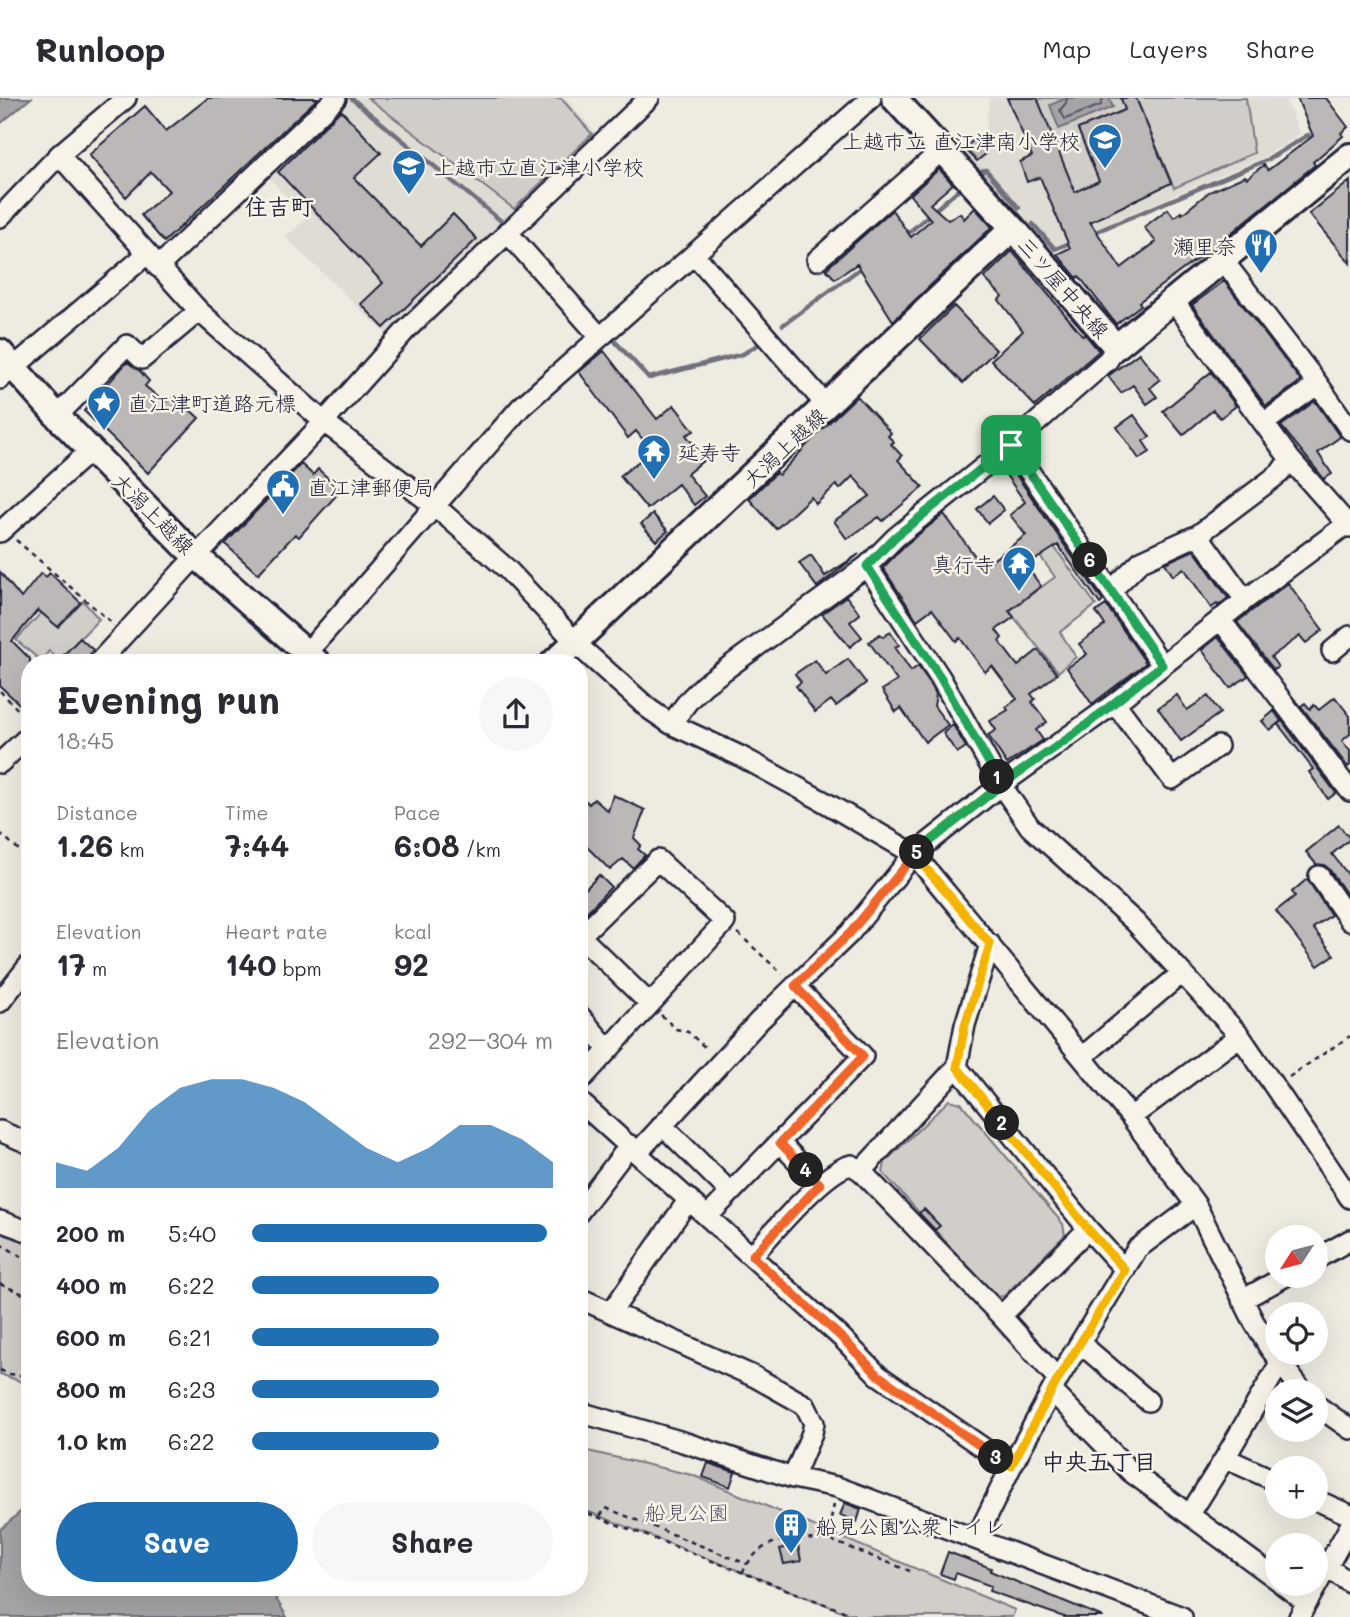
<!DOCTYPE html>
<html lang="en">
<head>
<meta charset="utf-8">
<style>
  :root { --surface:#fff; --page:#f7f7f7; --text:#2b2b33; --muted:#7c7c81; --line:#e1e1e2; --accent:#1f6fb2 }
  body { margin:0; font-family:Mali,"Klee One",sans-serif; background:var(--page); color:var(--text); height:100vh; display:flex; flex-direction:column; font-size:26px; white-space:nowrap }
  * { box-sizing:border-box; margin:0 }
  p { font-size:23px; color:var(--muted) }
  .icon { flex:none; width:38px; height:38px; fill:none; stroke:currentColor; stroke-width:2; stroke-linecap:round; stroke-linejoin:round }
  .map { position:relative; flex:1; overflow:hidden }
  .details { position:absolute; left:21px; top:556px; width:567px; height:942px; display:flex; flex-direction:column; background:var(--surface); border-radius:28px; box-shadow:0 7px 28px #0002 }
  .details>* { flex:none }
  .needle { width:46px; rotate:234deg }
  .tools { position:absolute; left:1265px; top:1127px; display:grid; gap:14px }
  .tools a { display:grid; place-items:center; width:63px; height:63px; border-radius:50%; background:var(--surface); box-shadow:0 7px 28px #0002; font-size:35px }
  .pin { position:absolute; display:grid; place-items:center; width:60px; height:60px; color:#fff; margin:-30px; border-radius:14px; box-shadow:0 4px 10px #0006 }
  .km { position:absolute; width:35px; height:35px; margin:-18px; border-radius:50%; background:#222; color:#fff; font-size:19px; line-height:35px; text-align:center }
  .round { display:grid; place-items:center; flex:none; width:74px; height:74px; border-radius:37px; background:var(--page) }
  .head { display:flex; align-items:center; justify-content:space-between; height:119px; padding:0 35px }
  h1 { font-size:38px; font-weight:700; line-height:52px }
  .figures { display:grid; grid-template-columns:repeat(3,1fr); gap:10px; height:119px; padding:7px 35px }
  .figures div { display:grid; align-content:center }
  .figures b { font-size:30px; font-weight:700 }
  .figures small { font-size:19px; font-weight:400 }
  .figures p { font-size:19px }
  .chart { height:196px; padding:14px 35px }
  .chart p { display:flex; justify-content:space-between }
  .chart svg { width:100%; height:126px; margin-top:7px; fill:var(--accent); opacity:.7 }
  .button { display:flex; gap:14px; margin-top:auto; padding:14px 35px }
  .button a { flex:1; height:80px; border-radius:42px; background:var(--accent); color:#fff; font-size:28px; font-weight:700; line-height:80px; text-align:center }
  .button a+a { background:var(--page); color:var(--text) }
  ul { padding:0 35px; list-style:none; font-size:23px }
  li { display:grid; grid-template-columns:112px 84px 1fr; align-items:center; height:52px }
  li i { height:18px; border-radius:9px; background:var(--accent) }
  header { display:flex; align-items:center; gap:42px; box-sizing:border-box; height:98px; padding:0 35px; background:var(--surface); border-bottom:2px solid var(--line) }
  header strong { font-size:33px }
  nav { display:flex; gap:38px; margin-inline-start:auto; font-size:24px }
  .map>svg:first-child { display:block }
</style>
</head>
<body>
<header>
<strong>Runloop</strong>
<nav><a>Map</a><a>Layers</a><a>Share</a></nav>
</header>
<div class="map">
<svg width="1350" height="1519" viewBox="0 0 1350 1519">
  <rect width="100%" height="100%" fill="#eeebe1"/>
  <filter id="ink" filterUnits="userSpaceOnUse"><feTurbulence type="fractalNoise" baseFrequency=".0143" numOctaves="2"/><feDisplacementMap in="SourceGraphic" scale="14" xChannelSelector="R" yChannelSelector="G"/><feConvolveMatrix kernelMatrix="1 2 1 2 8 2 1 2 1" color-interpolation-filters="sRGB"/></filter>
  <g filter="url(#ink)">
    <path fill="#dfdcd4" d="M346,0H566L596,36L387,237L285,139L306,121L264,74Z
      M989,0H1285L1300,36L1264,59L1047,151L961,54L986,31Z"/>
    <path fill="#d1cdc9" stroke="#7a7882" stroke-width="2" d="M368,0H561L592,36L514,111Z
      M1043,0H1121L1125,12L1078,31L1099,83L1075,94L1038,2Z
      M1136,0H1246L1254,55L1174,90Z
      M1035,422L1096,507L1060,534L1076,559L1058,574L1009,513L1055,479L1020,430Z
      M83,503L99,521L59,562L49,553L41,563L16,542L41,515L58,529Z
      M949,1002L961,1005L1063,1126L1065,1137L1004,1198L996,1199L883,1075L885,1064Z
      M0,1134L30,1143V1283L22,1284L0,1276Z
      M579,1351L692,1377L1015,1512L1012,1519H857L579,1410Z"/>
    <path fill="#a6a3a6" stroke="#716f7b" stroke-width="2" d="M0,0H31L0,26Z
      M1067,0H1109L1113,9L1059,31L1050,7Z
      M30,1405V1489H269L287,1519H0V1432Z"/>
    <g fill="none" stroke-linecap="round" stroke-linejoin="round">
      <path stroke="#575666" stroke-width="2" d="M1067,0L1066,5L1060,12L1065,21L1101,7L1103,0"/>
      <path stroke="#716f7b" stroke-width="4.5" d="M351,0L506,127
        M981,73L986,72L1019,110
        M1033,126L1055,151L1072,144
        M1093,135L1269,61L1308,37L1314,44
        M906,137L958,92
        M783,227L865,167
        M610,238L649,280L743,256L762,244"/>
    </g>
    <path fill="#bbb8b7" stroke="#22223b" stroke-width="2" d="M208,0H318L164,144L141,117L169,93L151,74L126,99L89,57L145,8L166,33Z
      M1007,0H1037L1075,94L1099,83L1078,31L1125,12L1121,0H1136L1171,85L1090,124L1121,170L1156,144L1144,129L1168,111L1174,119L1181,114L1182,116L1209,94L1245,78L1247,80L1264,67L1268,72L1313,38L1297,0H1326L1348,29L1341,35L1343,38L1313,64L1315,67L1220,144L1139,204L1141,207L1116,226L1079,178L1077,180L1057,156L1070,150L1040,79L1027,84L1020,64L1032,58Z
      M341,12L381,55L354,80L421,148L453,116L477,141L384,230L361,206L383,185L278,74Z
      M976,40L987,55L977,63L964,50Z
      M939,71L953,86L930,106L948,122L960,115L964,121L975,110L992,129L893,223L857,166L835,181L826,171L892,112L911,139L931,122L910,97Z
      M1350,83V165L1309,116Z
      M1012,153L1083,238L1085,236L1099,253L1035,308L991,262L1023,233L999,202L1002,198L984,180Z
      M1224,183L1301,283L1266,308L1192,207Z
      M954,208L996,252L963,285L920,241Z
      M604,253L657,321L674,307L694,333L686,337L705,361L687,376L705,398L694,407L678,386L647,411L620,378L652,353L636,333L628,340L579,274Z
      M1139,255L1160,282L1150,290L1157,299L1147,306L1133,287L1121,295L1108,278Z
      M127,264L140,273L149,283L145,288L165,305L170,300L185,313L188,310L199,320L148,375L84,313Z
      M1211,274L1236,308L1220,320L1213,312L1183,337L1163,313Z
      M857,298L891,335L888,338L894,344L891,346L902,358L898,362L923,389L883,423L879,419L847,441L834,423L870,398L853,378L840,391L836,387L816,406L811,399L776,431L749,401L776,375L779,377L818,335Z
      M1315,303L1340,339L1318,355L1332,376L1324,381L1281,328Z
      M1134,317L1150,339L1143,343L1150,354L1139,361L1117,329Z
      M1008,365L1103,503L1100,506L1058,447L1026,468L1041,488L1009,513L1014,519L996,532L1002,540L999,543L1018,568L1038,552L1057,576L1031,596L1035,601L1032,604L1047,624L1036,632L1043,642L1007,666L988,637L996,632L990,623L1008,612L1006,609L1017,601L992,568L985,574L960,540L956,543L932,511L917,522L883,470L904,448L944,416L983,469L1026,437L1010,417L1025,404L1001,370Z
      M301,366L313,377L318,371L341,392L299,439L295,436L258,476L225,446Z
      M993,398L1004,412L988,425L977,411Z
      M653,416L668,433L656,443L641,426Z
      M1194,452L1228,500L1218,508L1217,506L1211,510L1184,470L1173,478L1165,465Z
      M859,456L817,489L799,465L811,457L825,478Z
      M0,474L21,500L41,475L46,479L50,475L81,505L58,529L38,512L12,543L30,561V616L0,588Z
      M1288,485L1323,532L1306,545L1300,538L1271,559L1278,569L1274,572L1237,524Z
      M846,498L860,516L850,524L862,539L850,549L822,516Z
      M1106,507L1146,565L1092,606L1067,570L1087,556L1079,546L1105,527L1096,514Z
      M890,534L899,547L895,549L911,573L918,568L930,585L936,596L934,608L948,627L925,644L901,610L896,614L882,592L897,583L869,544L880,536L883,539Z
      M1218,539L1248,578L1230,590L1202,552Z
      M80,540L93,552L86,563L84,565H56Z
      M848,561L866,585L836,608L831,602L815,614L796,588L801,584L795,576L815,562L826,577Z
      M1177,597L1187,612L1208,598L1220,615L1181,643L1158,610Z
      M1335,599L1350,618V636L1342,643L1350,653V667L1348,669L1301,608L1305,605L1310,611L1314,607L1319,612Z
      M1274,613L1281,623L1270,632L1262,623Z
      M1282,623L1336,695L1328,701L1309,674L1313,671L1278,626Z
      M953,627L966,649L957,655L943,635Z
      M613,697L645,712L634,740L641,747L638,751L645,757L633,770L623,761L610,772L579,741V709L585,702L589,706L594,701L608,713Z
      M1339,727L1350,741L1332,756L1350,779V801L1329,771L1324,767L1316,766L1306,754Z
      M599,777L611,789L579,822V798Z
      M1307,781L1331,817L1313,830L1334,857L1318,868L1276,813L1295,798L1292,794Z
      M924,1111L940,1128L935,1132L919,1115Z
      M708,1365L735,1374L730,1389L703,1379Z
      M845,1405L861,1411L857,1424L840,1417Z
      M798,1447L801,1463L784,1466L780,1451Z
      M948,1454L991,1470L990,1473L1103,1519H1064L989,1493L991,1488L956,1475L954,1481L940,1476Z"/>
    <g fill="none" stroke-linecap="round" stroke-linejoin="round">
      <g stroke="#22223b" stroke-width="24">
        <path id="minor" d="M59,57L199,213L324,324L436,409L507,471L582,551L649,611L671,626L740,658L821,702L914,756L1131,1019L1196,1107L1254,1224L1269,1249L1302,1293
          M0,119L59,57L126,0
          M507,134L600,239
          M694,156L827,308
          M817,162L941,53
          M1223,162L1318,286L1350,332
          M158,169L336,0
          M1173,202L1290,361L1350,429
          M0,281L147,156
          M57,318L127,247L142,261L199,213
          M1264,325L1318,286
          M1011,347L1162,567
          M0,434L91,352
          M1198,437L1280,375L1290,361
          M867,468L940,579L1001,687L1030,729L1135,824L1240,938L1350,1100
          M1111,493L1141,463L1198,437L1245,502
          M1220,521L1350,693
          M1332,553L1350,538
          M98,565L185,470L324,324L406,232L649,0
          M298,565L521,309L871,0
          M1115,605L1172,681L1218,648
          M671,626L689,602L704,587L867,468L896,439L1011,347L1108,262L1116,249
          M0,665L30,637
          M1319,778L1350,823
          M580,838L649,905
          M579,839L658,762L725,824L579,984
          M0,904L30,866
          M579,917L608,951
          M1082,959L1182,875
          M579,1003L842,1240L878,1277L1011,1369
          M1131,1019L1240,938
          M662,1027L730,1094
          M0,1033L30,1046
          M780,1045L820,1086
          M638,1054L759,923L850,835L914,756L1001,687L1115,605L1245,502L1347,426
          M861,1073L957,969L965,927L990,846
          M579,1114L630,1047
          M709,1117L863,958L795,888
          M0,1123L30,1134
          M1088,1131L1125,1172
          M752,1158C770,1137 827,1070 852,1067L861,1073L1001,1218L1088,1131L957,969
          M1316,1161L1350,1142
          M579,1200L755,1279L805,1307L814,1325L812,1335L793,1380
          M1242,1202L1286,1178
          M612,1213L689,1101
          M1001,1218L1058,1281
          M1080,1245L1148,1303
          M1052,1293L1131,1374L1278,1482
          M1316,1307L1350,1331
          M579,1314L683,1344L793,1380L837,1389L1182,1519
          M1225,1360L1278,1384
          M1316,1402L1350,1417
          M1190,1416L1225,1360L1280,1265
          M976,1441L1011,1369L1058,1281L1137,1151L1196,1107
          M1326,1468L1350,1485
          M1282,1486L1307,1505
          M1299,1519L1350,1428"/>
      </g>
      <g stroke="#22223b" stroke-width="30">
        <path id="major" d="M894,0L1013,130L1116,249L1350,58
          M0,254L57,318L186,449L318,565
          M553,565L1013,130"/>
      </g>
      <path stroke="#22223b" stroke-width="2.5" stroke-dasharray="5 5" stroke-linecap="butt" d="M16,442L112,525
        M0,593L27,621
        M0,735L30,762
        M738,835L782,876
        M661,917L676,931L688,934L708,952
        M1289,979L1350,938
        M0,1146L30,1163
        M0,1186L30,1199
        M0,1272L9,1276L30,1278
        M834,1406L827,1441L910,1473
        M579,1412L859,1519
        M600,1418L606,1410L747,1466
        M742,1475C763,1436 787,1442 827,1441"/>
      <use href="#minor" stroke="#f7f3e8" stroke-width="19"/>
      <use href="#major" stroke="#f7f3e8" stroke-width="24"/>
    </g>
  </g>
  <g fill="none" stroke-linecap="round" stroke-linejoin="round" filter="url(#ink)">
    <g stroke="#fff" stroke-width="14">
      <path id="split-1" d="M997,679L940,579L867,468L895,439L1011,347"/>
    </g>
    <g stroke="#fff" stroke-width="14">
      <path id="split-2" d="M997,679L1001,687L914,756L990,846L965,927L957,969L1002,1025"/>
    </g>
    <g stroke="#fff" stroke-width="14">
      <path id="split-3" d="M996,1359L1011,1368L1058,1281L1125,1172L1088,1131L1002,1025"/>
    </g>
    <g stroke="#fff" stroke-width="14">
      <path id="split-4" d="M806,1072L820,1086L752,1158L842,1240L878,1277L996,1359"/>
    </g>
    <g stroke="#fff" stroke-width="14">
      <path id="split-5" d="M806,1072L780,1045L863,958L795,888L850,835L917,754"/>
    </g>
    <g stroke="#fff" stroke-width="14">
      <path id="split-6" d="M917,754L1001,687L1076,635L1162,567L1090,462"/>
    </g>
    <g stroke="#fff" stroke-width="14">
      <path id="split-7" d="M1011,347L1090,462"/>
    </g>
    <use href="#split-1" stroke="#22a559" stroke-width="9"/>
    <use href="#split-2" stroke="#f5b400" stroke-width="9"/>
    <use href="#split-3" stroke="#f5b400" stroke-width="9"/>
    <use href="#split-4" stroke="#f0652b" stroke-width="9"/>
    <use href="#split-5" stroke="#f0652b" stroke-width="9"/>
    <use href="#split-6" stroke="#22a559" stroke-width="9"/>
    <use href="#split-7" stroke="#22a559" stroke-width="9"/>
  </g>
  <defs>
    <g id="school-pin" transform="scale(1.75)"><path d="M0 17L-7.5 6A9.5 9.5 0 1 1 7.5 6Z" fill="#1f6fb2" stroke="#f7f3e8"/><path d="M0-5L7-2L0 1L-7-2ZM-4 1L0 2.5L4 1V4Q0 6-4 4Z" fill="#fff"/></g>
    <g id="restaurant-pin" transform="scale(1.75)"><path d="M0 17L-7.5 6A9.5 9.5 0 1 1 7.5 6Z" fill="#1f6fb2" stroke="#f7f3e8"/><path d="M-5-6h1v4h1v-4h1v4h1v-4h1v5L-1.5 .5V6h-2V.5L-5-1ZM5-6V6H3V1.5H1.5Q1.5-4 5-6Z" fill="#fff"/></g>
    <g id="sight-pin" transform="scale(1.75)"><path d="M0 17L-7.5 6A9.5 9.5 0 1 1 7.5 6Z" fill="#1f6fb2" stroke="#f7f3e8"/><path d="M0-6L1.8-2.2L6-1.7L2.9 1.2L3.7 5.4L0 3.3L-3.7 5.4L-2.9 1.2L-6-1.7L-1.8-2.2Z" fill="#fff"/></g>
    <g id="temple-pin" transform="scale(1.75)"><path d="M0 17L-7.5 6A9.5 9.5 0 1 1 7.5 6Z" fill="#1f6fb2" stroke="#f7f3e8"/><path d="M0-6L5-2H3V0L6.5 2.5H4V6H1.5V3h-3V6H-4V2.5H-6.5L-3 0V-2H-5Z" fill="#fff"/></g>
    <g id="civic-pin" transform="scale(1.75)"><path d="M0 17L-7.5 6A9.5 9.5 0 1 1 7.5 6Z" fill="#1f6fb2" stroke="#f7f3e8"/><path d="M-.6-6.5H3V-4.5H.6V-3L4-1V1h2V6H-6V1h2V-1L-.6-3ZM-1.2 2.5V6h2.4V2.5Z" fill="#fff"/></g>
    <g id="building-pin" transform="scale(1.75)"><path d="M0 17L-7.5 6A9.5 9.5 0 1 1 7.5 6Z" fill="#1f6fb2" stroke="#f7f3e8"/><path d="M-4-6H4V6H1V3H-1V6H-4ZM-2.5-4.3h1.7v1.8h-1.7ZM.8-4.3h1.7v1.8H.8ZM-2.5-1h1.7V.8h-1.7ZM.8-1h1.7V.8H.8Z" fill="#fff"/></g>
  </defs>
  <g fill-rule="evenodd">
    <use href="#school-pin" x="1105" y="42"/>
    <use href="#school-pin" x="409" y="68"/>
    <use href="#restaurant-pin" x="1261" y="147"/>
    <use href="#sight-pin" x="104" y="304"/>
    <use href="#temple-pin" x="654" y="353"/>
    <use href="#civic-pin" x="283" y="388"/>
    <use href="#temple-pin" x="1019" y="465"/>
    <use href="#building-pin" x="791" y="1427"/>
  </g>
  <g text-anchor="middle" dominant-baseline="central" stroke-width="5" stroke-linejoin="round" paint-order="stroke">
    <g font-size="21" fill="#22223b" stroke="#f7f3e8" text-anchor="start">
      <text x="1080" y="42" text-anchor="end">上越市立 直江津南小学校</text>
      <text x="434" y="68">上越市立直江津小学校</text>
      <text x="1236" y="147" text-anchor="end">瀬里奈</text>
      <text x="128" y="304">直江津町道路元標</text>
      <text x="678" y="353">延寿寺</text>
      <text x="308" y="388">直江津郵便局</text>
      <text x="995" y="465" text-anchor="end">真行寺</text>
      <text x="816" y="1427">船見公園公衆トイレ</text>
    </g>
    <g font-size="21" fill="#22223b" stroke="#f7f3e8">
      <text transform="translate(1064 189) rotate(49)">三ツ屋中央線</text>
      <text transform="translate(784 349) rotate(-43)">大潟上越線</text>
      <text transform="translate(154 415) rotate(45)">大潟上越線</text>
    </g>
    <g font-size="21" fill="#575566" stroke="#f7f3e8">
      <text x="687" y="1413">船見公園</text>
    </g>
    <g font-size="23" font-weight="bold" fill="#22223b" stroke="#f7f3e8">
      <text x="279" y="108">住吉町</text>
      <text x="1099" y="1363">中央五丁目</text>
    </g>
  </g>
</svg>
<div class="tools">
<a><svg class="needle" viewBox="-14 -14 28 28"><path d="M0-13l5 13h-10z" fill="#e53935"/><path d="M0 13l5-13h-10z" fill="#7c7c81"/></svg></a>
<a><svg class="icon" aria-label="locate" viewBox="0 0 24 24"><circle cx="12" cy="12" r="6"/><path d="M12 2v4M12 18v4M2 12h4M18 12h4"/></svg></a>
<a><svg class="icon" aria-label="layers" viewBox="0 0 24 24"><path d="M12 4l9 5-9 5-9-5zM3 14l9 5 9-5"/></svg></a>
<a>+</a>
<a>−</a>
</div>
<div class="pin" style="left:1011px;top:347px;background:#1e9e55"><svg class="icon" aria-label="arrive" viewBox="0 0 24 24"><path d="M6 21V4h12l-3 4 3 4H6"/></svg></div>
<b class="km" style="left:997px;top:679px">1</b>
<b class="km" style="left:1002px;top:1025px">2</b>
<b class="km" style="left:996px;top:1359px">3</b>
<b class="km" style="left:806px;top:1072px">4</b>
<b class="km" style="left:917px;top:754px">5</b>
<b class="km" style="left:1090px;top:462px">6</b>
<section class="details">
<div class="head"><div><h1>Evening run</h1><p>18:45</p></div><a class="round"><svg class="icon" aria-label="share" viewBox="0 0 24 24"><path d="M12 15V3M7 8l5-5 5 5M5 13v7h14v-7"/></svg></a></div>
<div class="figures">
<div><p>Distance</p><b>1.26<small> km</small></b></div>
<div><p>Time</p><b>7:44</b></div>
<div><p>Pace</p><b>6:08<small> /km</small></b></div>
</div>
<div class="figures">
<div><p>Elevation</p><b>17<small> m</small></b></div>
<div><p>Heart rate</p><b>140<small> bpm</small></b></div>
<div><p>kcal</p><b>92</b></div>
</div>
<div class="chart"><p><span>Elevation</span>292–304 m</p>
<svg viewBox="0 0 160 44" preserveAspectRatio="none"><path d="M0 44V35L10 38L20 30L30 17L40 9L50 6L60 6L70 9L80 14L90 22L100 30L110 35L120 30L130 22L140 22L150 27L160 35V44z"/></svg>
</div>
<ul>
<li><b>200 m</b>5:40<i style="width:98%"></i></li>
<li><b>400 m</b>6:22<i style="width:62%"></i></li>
<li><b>600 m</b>6:21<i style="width:62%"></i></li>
<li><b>800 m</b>6:23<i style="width:62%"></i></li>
<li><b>1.0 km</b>6:22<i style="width:62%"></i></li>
</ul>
<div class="button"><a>Save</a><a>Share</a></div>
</section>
</div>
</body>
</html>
